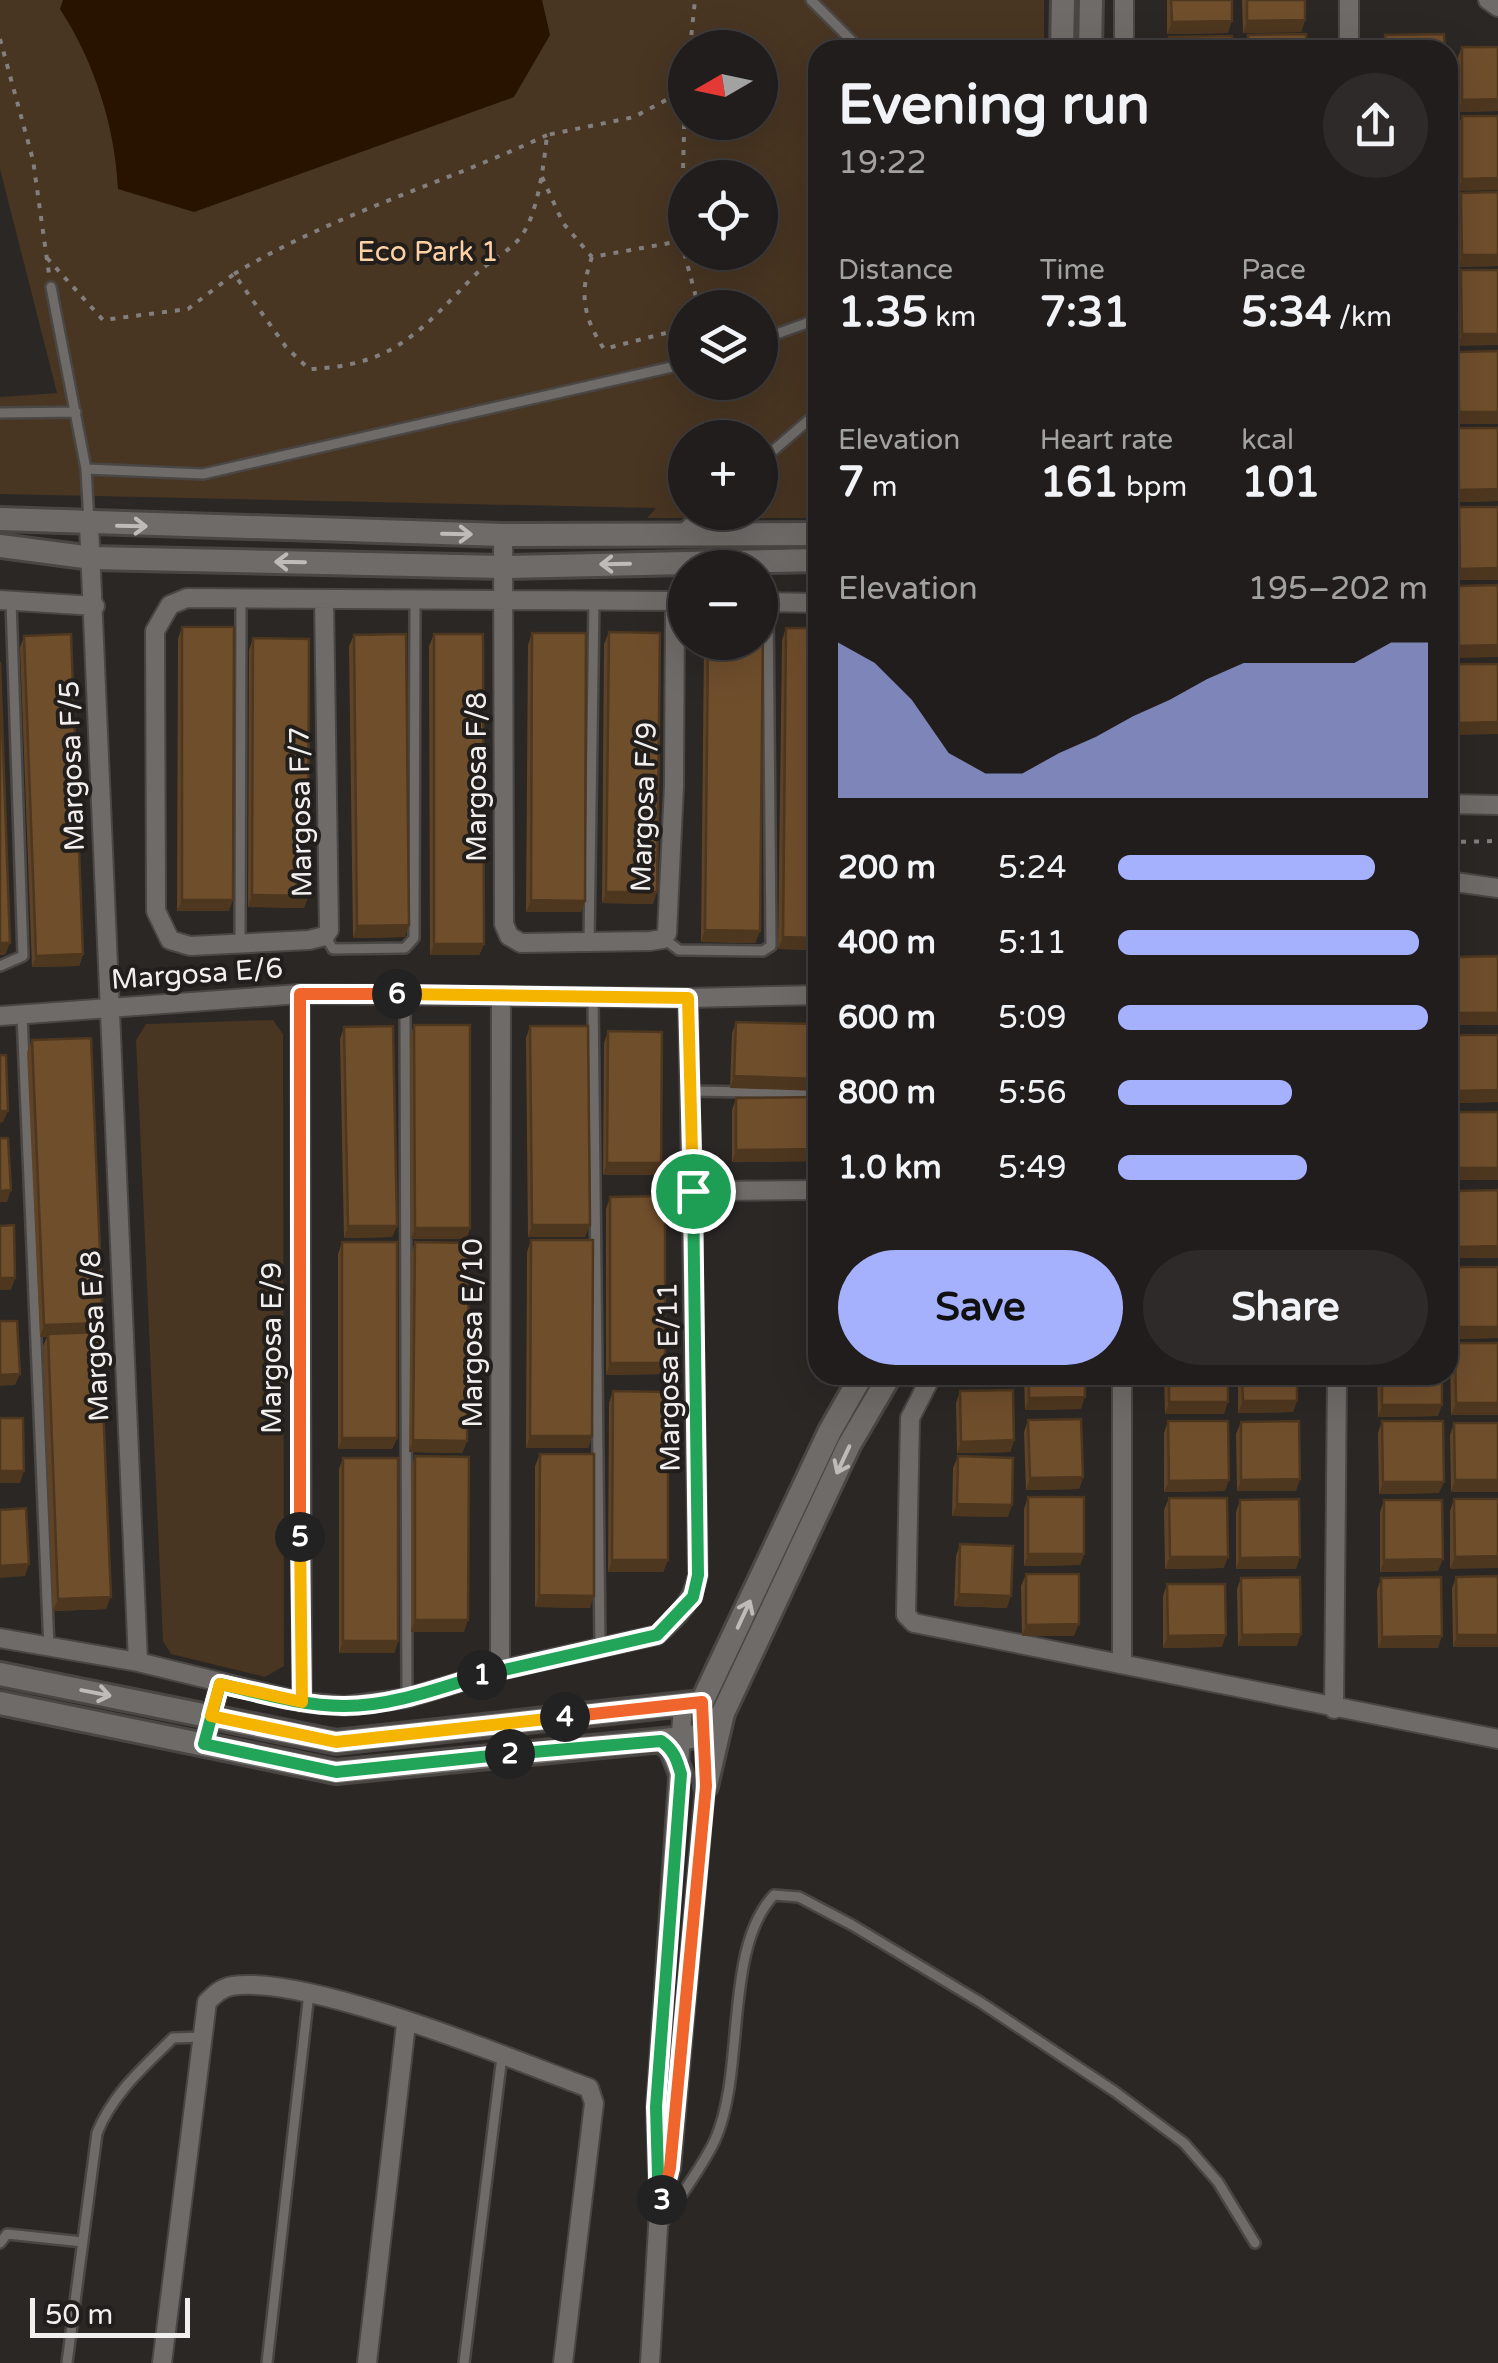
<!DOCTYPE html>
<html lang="en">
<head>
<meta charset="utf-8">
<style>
  :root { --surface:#201d1c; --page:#2d2a29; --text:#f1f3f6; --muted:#a2a2a3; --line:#3d3b3b; --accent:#a5b1fc }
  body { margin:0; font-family:"Varela Round",sans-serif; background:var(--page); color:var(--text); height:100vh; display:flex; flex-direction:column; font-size:38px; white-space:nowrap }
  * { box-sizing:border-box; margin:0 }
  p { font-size:32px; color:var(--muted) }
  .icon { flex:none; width:55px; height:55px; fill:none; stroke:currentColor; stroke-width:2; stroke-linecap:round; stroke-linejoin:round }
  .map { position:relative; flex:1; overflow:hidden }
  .drawer { position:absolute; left:808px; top:40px; width:650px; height:1345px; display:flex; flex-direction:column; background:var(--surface); border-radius:30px; box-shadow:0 10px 40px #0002,0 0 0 2px var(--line) }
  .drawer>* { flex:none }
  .needle { width:65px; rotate:261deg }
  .tools { position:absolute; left:668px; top:30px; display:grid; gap:20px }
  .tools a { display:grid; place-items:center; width:110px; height:110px; border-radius:50%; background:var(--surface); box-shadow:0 10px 40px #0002,0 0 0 2px var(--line); font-size:50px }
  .scale { position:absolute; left:30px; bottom:25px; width:160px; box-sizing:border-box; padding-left:10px; border:5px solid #f2f0ef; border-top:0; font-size:28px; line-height:35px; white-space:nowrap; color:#f2f0ef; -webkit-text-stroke:8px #211e1b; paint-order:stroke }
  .pin { position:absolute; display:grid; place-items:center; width:85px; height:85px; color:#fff; margin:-42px; border:5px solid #fff; border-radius:50%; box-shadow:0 2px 10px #0007 }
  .km { position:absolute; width:50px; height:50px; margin:-25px; border-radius:50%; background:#222; color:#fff; font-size:28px; line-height:50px; text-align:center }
  .round { display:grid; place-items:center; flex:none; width:105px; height:105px; border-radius:52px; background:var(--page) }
  .summary { display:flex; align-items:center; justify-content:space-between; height:170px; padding:0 30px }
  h1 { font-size:55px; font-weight:800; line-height:75px }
  .metrics { display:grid; grid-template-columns:repeat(3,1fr); gap:15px; height:170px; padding:10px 30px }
  .metrics div { display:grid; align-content:center }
  .metrics b { font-size:42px; font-weight:800 }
  .metrics small { font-size:28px; font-weight:400 }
  .metrics p { font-size:28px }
  .chart { height:280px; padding:20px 30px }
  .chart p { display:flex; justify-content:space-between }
  .chart svg { width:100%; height:180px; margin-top:10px; fill:var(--accent); opacity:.7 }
  .button { display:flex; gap:20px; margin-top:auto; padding:20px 30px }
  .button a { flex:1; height:115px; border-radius:60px; background:var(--accent); color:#111; font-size:40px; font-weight:800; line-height:115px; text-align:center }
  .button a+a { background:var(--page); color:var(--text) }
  ul { padding:0 30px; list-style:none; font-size:32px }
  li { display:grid; grid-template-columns:160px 120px 1fr; align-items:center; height:75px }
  li i { height:25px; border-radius:12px; background:var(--accent) }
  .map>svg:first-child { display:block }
</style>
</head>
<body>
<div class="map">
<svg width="1498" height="2363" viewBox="0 0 1498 2363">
  <rect width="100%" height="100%" fill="#2a2725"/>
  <path fill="#483522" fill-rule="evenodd" d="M0,0H1044V50H818L817,518H647L656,508L0,494V397L57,393L0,169ZM685,48H760V122H685ZM685,178H760V252H685ZM685,308H760V382H685ZM685,438H760V512H685Z
    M273,1020L283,1034L284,1666L265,1677L171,1654L163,1641L136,1040L146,1024Z"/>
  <path fill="#281200" d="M63,0H542L550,35L514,97L194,212L118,189C115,126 94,61 60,9Z"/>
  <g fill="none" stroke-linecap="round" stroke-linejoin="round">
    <g stroke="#494644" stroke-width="14">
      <path id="service" d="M811,0L861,50
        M51,287L86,469L89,522
        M760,340L818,319
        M0,413L76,412
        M760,462L818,412
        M86,469L203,474L685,364
        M681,530L701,512
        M325,936L333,949L405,948L414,938L415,600
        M664,939L679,950L763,951L771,946L768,602
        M589,943L594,601
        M240,944L241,598
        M0,966L23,956L11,601
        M405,996L407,1698
        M593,996L600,1648
        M22,1015L49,1647
        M691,1091L818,1093
        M661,2226C678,2198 701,2170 715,2140C746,2071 723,1949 774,1895L799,1897L852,1925L980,2002L1114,2091L1184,2143L1218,2182L1255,2243
        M0,2243L7,2234L83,2242
        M67,2363L97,2133C113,2093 143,2068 173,2038L202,2037
        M267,2363L309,1993
        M464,2363L502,2056"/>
    </g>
    <g stroke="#494644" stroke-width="22">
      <path id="minor" d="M1124,0V50
        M1488,0L1498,7
        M1349,50V0
        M89,525L138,1662
        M503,535L504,924L509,936L521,943L650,941L663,939L667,933L674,786L675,601
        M324,599L329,930L325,936L309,940L190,946L170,940L156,911L155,631L170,605L187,598L685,601
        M0,600L95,606
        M760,602L818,603
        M1448,804L1498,805
        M1448,881L1498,888
        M300,994L302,1702
        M0,1016L300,994L688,998L818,995
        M693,1191L818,1190
        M932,1375L910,1418L906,1615L914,1623L1498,1739
        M0,1638L138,1662L302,1702L345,1706L407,1698L500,1670L657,1635C678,1617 692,1603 698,1575L688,998
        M1122,1663V1375
        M500,1670L501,996
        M1334,1709L1337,1375
        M204,1744L220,1684
        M663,2193L671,2168L706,1777
        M162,2363L207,2002C215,1994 221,1988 232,1986C307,1974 512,2059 589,2088L594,2103L563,2363
        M367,2363L406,2024
        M650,2363L659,2210L656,2107L683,1705"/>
    </g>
    <g stroke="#494644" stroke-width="28">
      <path id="tertiary" d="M1062,50L1063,0
        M1090,50L1091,0
        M0,519L503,535L818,534
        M0,546L92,558L503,567L818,560
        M0,1674L336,1742L702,1702L830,1431L862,1375
        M0,1703L336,1772L684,1738L704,1735L723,1713
        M661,1741L671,1748L681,1774
        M706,1786L723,1713L849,1445L890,1375"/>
    </g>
    <path stroke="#827f7e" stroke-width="4" stroke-dasharray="5 8" stroke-linecap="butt" d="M0,39L33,160L49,274
      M690,48L695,0
      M685,98L681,241L699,308
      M542,177L563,223L592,257L681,241
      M592,257C579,293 583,317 604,349L685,328
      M47,258L103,320L188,309L234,274L286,347L309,369C395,366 421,330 477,273C490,261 508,252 519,239C538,217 544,163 547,135L634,117L685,90
      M234,274C333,214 443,184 547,135
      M1448,842L1498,841"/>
    <use href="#service" stroke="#6f6b68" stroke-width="9"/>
    <use href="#minor" stroke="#6f6b68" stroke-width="18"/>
    <use href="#tertiary" stroke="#6f6b68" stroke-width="22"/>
  </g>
  <path fill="#5f4326" d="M1167,0H1232L1228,33L1167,34Z
    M1242,0H1305V20L1301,32L1243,33Z
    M1462,47H1498V111L1458,112L1457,59Z
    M1462,116H1498L1458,191L1457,128Z
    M1498,192V266L1458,267L1457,204L1461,193Z
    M1461,270H1498L1458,346L1457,282Z
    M1498,351V424H1455L1454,363L1458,352Z
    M1458,428H1498V501L1455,502L1454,440Z
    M1459,507H1498V580H1456L1455,519Z
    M1498,585L1455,658L1454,597L1458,586Z
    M182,627L229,911H177L178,639Z
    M786,628L818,950L778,949L782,640Z
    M609,632L653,904L602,903L604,644Z
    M532,633L585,901L581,912H526L528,645Z
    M434,634L484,944L479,955H430L429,646Z
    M354,635L405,937L353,938L349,646Z
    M24,636L83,954L79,966L32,967L20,648Z
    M253,638L308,896L304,908L248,907L249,650Z
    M704,642H760V931L755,943L701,942Z
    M1458,664H1498L1455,735L1453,676Z
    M1498,956L1454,1025L1453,968L1457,957Z
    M736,1022L818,1024L730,1088L732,1033Z
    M414,1025L470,1228L466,1239H411L410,1037Z
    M530,1026L585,1237H528L526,1038Z
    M344,1027L397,1226L392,1237L344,1238L340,1039Z
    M608,1031L657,1175H603L604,1043Z
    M1456,1035H1498V1102L1452,1103V1047Z
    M32,1040L103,1323L99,1332L106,1609L53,1611L43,1346L47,1337H40L27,1052Z
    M818,1097V1161L732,1162V1110L736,1098Z
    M1458,1112H1498L1454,1180L1453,1124Z
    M1498,1190V1258H1452V1203L1456,1191Z
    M610,1197L665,1363L661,1374L606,1375V1209Z
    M531,1240L592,1436L588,1448H526L527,1252Z
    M342,1242L397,1438L392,1449H338V1254Z
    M415,1242L467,1441L462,1453L409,1452L411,1254Z
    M1454,1267H1498V1338L1451,1339L1450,1279Z
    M1455,1343H1498V1415H1451L1450,1355Z
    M1024,1375H1085L1081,1409L1025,1410Z
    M1164,1375H1228L1224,1414H1165Z
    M1238,1375H1297L1293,1412L1238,1413Z
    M1377,1375H1442L1438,1416L1378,1417Z
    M613,1391L668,1560L663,1572H608L609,1403Z
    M960,1391L1014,1440L1010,1452L957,1453L956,1403Z
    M1028,1420L1083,1477L1079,1489L1026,1490L1024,1432Z
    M1168,1421L1225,1491L1164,1492V1433Z
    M1382,1421L1439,1493L1379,1494L1378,1433Z
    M1241,1422L1296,1491H1237L1236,1434Z
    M1454,1423H1498L1451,1492L1450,1435Z
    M540,1454L590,1608L535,1607V1466Z
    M415,1456L464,1632H411V1468Z
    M958,1456L1008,1517L952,1516L953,1468Z
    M343,1458L398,1641L394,1653H339V1469Z
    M1028,1497L1084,1554L1080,1565L1024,1566V1509Z
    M1169,1498L1224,1568L1165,1569L1164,1510Z
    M1454,1499H1498L1450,1569V1511Z
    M1240,1500L1296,1569H1236V1512Z
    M1384,1500L1438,1571L1380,1572V1512Z
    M960,1544L1007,1608L954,1606L956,1556Z
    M1026,1574L1074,1636H1022L1021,1586Z
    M1498,1576V1647H1453L1452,1588L1456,1577Z
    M1241,1578L1297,1646H1238L1237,1589Z
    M1381,1578L1438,1648H1378L1377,1590Z
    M1167,1584L1222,1647L1163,1648V1596Z"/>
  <path fill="#4e371f" d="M1305,20L1301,32L1243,33L1247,21Z
    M1232,21L1228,33L1167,34L1172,22Z
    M1498,99V111L1458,112L1462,100Z
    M1498,178V190L1458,191L1462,179Z
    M1462,255H1498V266L1458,267Z
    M1462,334H1498V345L1458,346Z
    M1459,412H1498V424H1455Z
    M1498,489V501L1455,502L1459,490Z
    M1498,568V580H1456L1460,569Z
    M1498,645V657L1455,658L1459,646Z
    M1498,722V734L1455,735L1459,723Z
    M606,892H657L653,904L602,903Z
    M252,895L308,896L304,908L248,907Z
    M182,900H233L229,911H177Z
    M531,900L585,901L581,912H526Z
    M409,925L405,937L353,938L357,926Z
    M705,930L760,931L755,943L701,942Z
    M783,937L818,938V950L778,949Z
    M0,943H10L5,955H0Z
    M434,944H484L479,955H430Z
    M83,954L79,966L32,967L36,956Z
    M1458,1013H1498V1025H1454Z
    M734,1076L818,1079V1091L730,1088Z
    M1498,1090V1102L1452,1103L1457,1091Z
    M0,1111H8L3,1122L0,1123Z
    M818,1149V1161L732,1162L736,1150Z
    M607,1163H661L657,1175H603Z
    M1458,1168H1498V1180H1454Z
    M11,1190L7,1202H0V1191Z
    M532,1225H590L585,1237H528Z
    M348,1226H397L392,1237L344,1238Z
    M415,1228H470L466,1239H411Z
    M1498,1246V1258H1452L1457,1247Z
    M0,1278H15L11,1290H0Z
    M103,1323L98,1335L40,1337L44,1325Z
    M1455,1327H1498V1338L1451,1339Z
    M610,1363H665L661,1374L606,1375Z
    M20,1374L15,1385L0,1386V1375Z
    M1085,1397L1081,1409L1025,1410L1029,1398Z
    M1243,1401H1297L1293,1412L1238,1413Z
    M1169,1402H1228L1224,1414H1165Z
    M1456,1403H1498V1415H1451Z
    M1382,1405H1442L1438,1416L1378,1417Z
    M530,1436H592L588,1448H526Z
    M342,1438H397L392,1449H338Z
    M413,1440L467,1441L462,1453L409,1452Z
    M1014,1440L1010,1452L957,1453L961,1442Z
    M0,1471H24L20,1483H0Z
    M1083,1477L1079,1489L1026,1490L1030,1478Z
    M1300,1479L1296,1491H1237L1241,1480Z
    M1229,1480L1225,1491L1164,1492L1169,1481Z
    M1455,1480H1498V1492H1451Z
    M1383,1482H1444L1439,1493L1379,1494Z
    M957,1504L1012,1505L1008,1517L952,1516Z
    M1028,1554H1084L1080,1565L1024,1566Z
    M1498,1556V1568L1450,1569L1455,1557Z
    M1170,1557H1228L1224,1568L1165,1569Z
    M1300,1557L1296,1569H1236L1240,1558Z
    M1443,1559L1438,1571L1380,1572L1384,1560Z
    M612,1560H668L663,1572H608Z
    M29,1564L25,1576L0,1578V1566Z
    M959,1594L1011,1596L1007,1608L954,1606Z
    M539,1595L594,1596L590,1608L535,1607Z
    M111,1597L106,1609L53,1611L58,1599Z
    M415,1620H468L464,1632H411Z
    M1079,1624L1074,1636H1022L1026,1625Z
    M1301,1634L1297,1646H1238L1242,1635Z
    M1226,1635L1222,1647L1163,1648L1168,1636Z
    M1457,1635H1498V1647H1453Z
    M1442,1636L1438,1648H1378L1382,1637Z
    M343,1641H398L394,1653H339Z"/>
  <path fill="#6f4e2c" stroke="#4e371f" stroke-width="2.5" d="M1171,0H1232V21L1172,22Z
    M1247,0H1305V20L1247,21Z
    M1306,34L1307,50H1248V35Z
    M1444,34L1445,50H1385V35Z
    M1232,36V50H1169V37Z
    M1462,47H1498V99L1462,100Z
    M1448,114H1449L1450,175H1448Z
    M1462,116H1498V178L1462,179Z
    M1498,192V255H1462L1461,193Z
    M1461,270H1498V334H1462Z
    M1448,276L1449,333H1448Z
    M1498,351V412H1459L1458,352Z
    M1458,428H1498V489L1459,490Z
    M1459,507H1498V568L1460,569Z
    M1498,585V645L1459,646L1458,586Z
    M760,623H763L760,931L705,930L708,642H760Z
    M182,627H234L233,900H182Z
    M786,628H818V938L783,937Z
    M609,632L660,633L657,892H606Z
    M532,633H586L585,901L531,900Z
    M71,634L83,954L36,956L24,636Z
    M406,634L409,925L357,926L354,635Z
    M434,634H483L484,944H434Z
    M253,638L309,639L308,896L252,895Z
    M0,662L10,943H0Z
    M1458,664H1498V722L1459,723Z
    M1498,956V1013H1458L1457,957Z
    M736,1022L818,1024V1079L734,1076Z
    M414,1025H470V1228H415Z
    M393,1026L397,1226H348L344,1027Z
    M530,1026H588L590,1225H532Z
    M608,1031L662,1032L661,1163H607Z
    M1456,1035H1498V1090L1457,1091Z
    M91,1038L103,1323L44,1325L32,1040Z
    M0,1055H6L8,1111H0Z
    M818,1097V1149L736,1150V1098Z
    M1458,1112H1498V1168H1458Z
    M0,1138H8L11,1190L0,1191Z
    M1498,1190V1246L1457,1247L1456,1191Z
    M665,1196V1363H610V1197Z
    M14,1225L15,1278H0V1226Z
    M531,1240H593L592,1436H530Z
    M342,1242H397V1438H342Z
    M415,1242L469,1243L467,1441L413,1440Z
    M1454,1267H1498V1327H1455Z
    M0,1321H17L20,1374L0,1375Z
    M100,1332L111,1597L58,1599L48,1334Z
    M1455,1343H1498V1403H1456Z
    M1029,1375H1085V1397L1029,1398Z
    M1169,1375H1228V1402H1169Z
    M1242,1375H1297V1401H1243Z
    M1382,1375H1442V1405H1382Z
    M1013,1390L1014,1440L961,1442L960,1391Z
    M613,1391L668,1392V1560H612Z
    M0,1418H23L24,1471H0Z
    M1081,1419L1083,1477L1030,1478L1028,1420Z
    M1168,1421H1228L1229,1480L1169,1481Z
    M1299,1421L1300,1479L1241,1480V1422Z
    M1382,1421H1443L1444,1482H1383Z
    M1454,1423H1498V1480H1455Z
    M540,1454H594V1596L539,1595Z
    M415,1456L469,1457L468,1620H415Z
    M958,1456L1013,1458L1012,1505L957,1504Z
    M343,1458H398V1641H343Z
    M1028,1497H1084V1554H1028Z
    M1169,1498H1227L1228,1557H1170Z
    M1299,1499L1300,1557L1240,1558V1500Z
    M1454,1499H1498V1556L1455,1557Z
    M1384,1500H1442L1443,1559L1384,1560Z
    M26,1508L29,1564L0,1566V1510Z
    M960,1544L1013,1546L1011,1596L959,1594Z
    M1026,1574H1079V1624L1026,1625Z
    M1498,1576V1635H1457L1456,1577Z
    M1300,1577L1301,1634L1242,1635L1241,1578Z
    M1441,1577L1442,1636L1382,1637L1381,1578Z
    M1167,1584H1225L1226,1635L1168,1636Z"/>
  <defs><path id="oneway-shaft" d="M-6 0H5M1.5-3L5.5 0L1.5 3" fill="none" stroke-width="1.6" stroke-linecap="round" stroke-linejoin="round" transform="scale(2.5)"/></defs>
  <g stroke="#bebbb9">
    <use href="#oneway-shaft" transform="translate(132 526) rotate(1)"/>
    <use href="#oneway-shaft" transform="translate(457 534) rotate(1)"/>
    <use href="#oneway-shaft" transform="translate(290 562) rotate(-179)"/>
    <use href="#oneway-shaft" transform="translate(615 564) rotate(179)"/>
    <use href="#oneway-shaft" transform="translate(843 1460) rotate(115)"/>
    <use href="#oneway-shaft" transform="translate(744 1614) rotate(-65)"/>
    <use href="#oneway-shaft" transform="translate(96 1693) rotate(11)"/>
  </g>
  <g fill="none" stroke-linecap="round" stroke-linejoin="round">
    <g stroke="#fff" stroke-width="20">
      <path id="split-1" d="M482,1675L657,1635L693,1597L698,1575L693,1191"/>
    </g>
    <g stroke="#fff" stroke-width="20">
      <path id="split-2" d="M482,1675C437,1689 391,1706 344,1706C302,1706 260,1693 220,1684L204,1744L336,1772L510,1754"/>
    </g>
    <g stroke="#fff" stroke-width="20">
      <path id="split-3" d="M510,1754L661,1741C674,1750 677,1760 681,1774L656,2107L659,2210L662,2200"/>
    </g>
    <g stroke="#fff" stroke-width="20">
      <path id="split-4" d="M565,1717L702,1702L706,1786L670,2168L662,2200"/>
    </g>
    <g stroke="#fff" stroke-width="20">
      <path id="split-5" d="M300,1537L302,1702L220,1684L211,1716L336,1742L565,1717"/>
    </g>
    <g stroke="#fff" stroke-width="20">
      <path id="split-6" d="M300,1537V994H397"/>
    </g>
    <g stroke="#fff" stroke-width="20">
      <path id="split-7" d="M397,994L688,998L693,1191"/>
    </g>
    <use href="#split-1" stroke="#22a559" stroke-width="12"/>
    <use href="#split-2" stroke="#22a559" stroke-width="12"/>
    <use href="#split-3" stroke="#22a559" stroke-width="12"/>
    <use href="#split-4" stroke="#f0652b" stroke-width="12"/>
    <use href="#split-5" stroke="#f5b400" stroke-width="12"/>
    <use href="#split-6" stroke="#f0652b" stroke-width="12"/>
    <use href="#split-7" stroke="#f5b400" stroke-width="12"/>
  </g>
  <g text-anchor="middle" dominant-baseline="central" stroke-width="8" stroke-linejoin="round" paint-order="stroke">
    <g font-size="28" fill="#fed1a5" stroke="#211e1b">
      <text x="428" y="252">Eco Park 1</text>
    </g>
    <g font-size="28" fill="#f2f0ef" stroke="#211e1b">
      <text transform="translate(72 766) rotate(-92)">Margosa F/5</text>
      <text transform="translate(477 777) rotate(-90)">Margosa F/8</text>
      <text transform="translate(644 807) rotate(-88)">Margosa F/9</text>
      <text transform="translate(301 812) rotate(-91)">Margosa F/7</text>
      <text transform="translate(197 974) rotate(-4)">Margosa E/6</text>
      <text transform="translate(473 1333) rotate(-90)">Margosa E/10</text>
      <text transform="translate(95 1336) rotate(-93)">Margosa E/8</text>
      <text transform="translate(272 1348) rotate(-90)">Margosa E/9</text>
      <text transform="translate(669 1377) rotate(-91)">Margosa E/11</text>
    </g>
  </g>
</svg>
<div class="tools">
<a><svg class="needle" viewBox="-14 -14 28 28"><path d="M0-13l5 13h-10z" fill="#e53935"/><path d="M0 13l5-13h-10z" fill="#a2a2a3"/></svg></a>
<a><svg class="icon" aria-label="locate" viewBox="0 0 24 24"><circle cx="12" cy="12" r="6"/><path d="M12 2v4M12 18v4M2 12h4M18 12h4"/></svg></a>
<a><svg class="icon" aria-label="layers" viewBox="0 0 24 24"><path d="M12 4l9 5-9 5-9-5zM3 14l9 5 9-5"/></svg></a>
<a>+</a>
<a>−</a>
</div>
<div class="scale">50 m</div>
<div class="pin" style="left:693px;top:1191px;background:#1e9e55"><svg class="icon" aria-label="arrive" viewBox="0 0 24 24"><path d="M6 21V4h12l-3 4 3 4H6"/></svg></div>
<b class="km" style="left:482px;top:1675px">1</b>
<b class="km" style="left:510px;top:1754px">2</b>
<b class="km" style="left:662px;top:2200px">3</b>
<b class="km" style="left:565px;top:1717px">4</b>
<b class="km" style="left:300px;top:1537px">5</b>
<b class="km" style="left:397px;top:994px">6</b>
<section class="drawer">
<div class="summary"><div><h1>Evening run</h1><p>19:22</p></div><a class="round"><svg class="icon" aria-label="share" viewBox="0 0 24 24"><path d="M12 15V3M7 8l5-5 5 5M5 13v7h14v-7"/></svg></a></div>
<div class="metrics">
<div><p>Distance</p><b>1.35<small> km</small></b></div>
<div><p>Time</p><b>7:31</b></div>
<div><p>Pace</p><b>5:34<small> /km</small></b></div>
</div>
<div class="metrics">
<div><p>Elevation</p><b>7<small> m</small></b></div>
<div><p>Heart rate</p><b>161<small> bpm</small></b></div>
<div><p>kcal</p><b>101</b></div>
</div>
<div class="chart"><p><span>Elevation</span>195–202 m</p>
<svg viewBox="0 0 160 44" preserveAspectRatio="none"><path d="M0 44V6L10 11L20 20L30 33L40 38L50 38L60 33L70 29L80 24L90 20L100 15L110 11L120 11L130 11L140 11L150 6L160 6V44z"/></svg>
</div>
<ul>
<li><b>200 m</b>5:24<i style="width:83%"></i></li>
<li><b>400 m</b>5:11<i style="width:97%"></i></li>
<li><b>600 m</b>5:09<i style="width:100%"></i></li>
<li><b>800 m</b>5:56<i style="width:56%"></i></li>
<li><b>1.0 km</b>5:49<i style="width:61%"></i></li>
</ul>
<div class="button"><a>Save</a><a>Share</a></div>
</section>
</div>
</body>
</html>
